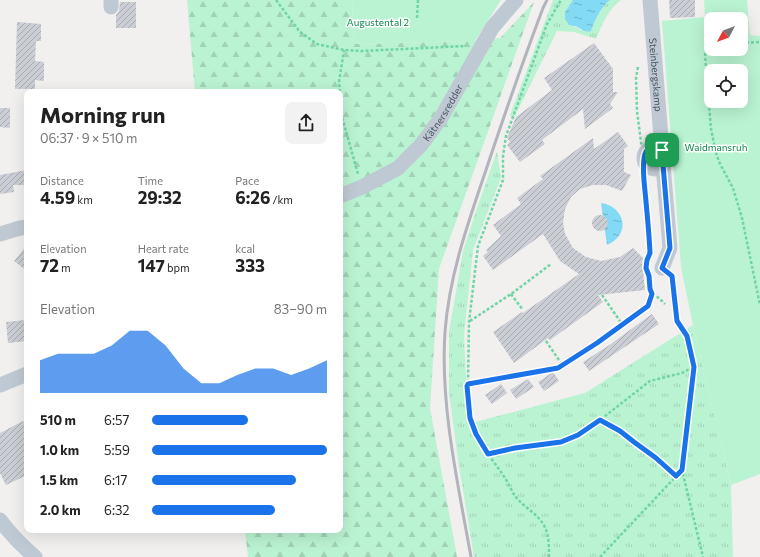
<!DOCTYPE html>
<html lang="en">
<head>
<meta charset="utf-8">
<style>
  :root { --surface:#fff; --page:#f2f2f2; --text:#222; --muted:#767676; --accent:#1a73e8 }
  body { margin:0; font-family:Commissioner,sans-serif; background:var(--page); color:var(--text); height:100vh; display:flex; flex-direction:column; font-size:15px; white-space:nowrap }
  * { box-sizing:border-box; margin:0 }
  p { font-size:13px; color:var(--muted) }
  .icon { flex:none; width:22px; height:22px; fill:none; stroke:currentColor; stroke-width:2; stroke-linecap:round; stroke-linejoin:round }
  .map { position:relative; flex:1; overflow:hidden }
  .sheet { position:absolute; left:24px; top:89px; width:319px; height:444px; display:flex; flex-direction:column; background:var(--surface); border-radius:8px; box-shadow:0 4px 16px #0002 }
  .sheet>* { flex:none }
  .needle { width:26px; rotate:229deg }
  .controls { position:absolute; left:704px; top:12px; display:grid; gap:8px }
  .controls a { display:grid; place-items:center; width:44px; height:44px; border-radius:8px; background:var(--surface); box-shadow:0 4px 16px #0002; font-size:20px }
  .pin { position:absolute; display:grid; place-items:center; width:34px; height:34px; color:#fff; margin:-17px; border-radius:8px; box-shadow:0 2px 6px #0006 }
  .round { display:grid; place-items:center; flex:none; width:42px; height:42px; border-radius:8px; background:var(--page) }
  .overview { display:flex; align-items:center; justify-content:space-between; height:68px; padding:0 16px }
  h1 { font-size:22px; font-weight:700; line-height:30px }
  .metrics { display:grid; grid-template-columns:repeat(3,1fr); gap:6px; height:68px; padding:4px 16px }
  .metrics div { display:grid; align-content:center }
  .metrics b { font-size:17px; font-weight:700 }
  .metrics small { font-size:11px; font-weight:400 }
  .metrics p { font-size:11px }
  .chart { height:112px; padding:8px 16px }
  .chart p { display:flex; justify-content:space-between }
  .chart svg { width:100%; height:72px; margin-top:4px; fill:var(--accent); opacity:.7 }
  ul { padding:0 16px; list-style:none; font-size:13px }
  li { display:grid; grid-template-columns:64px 48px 1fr; align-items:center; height:30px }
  li i { height:10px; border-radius:5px; background:var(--accent) }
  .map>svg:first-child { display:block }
</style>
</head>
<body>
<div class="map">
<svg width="760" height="557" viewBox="0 0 760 557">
  <defs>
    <pattern id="grass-tufts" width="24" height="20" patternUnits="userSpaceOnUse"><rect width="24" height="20" fill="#baf3d1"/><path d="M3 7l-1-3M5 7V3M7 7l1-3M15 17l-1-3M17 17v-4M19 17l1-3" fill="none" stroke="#a1d2b6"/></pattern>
    <pattern id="forest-firs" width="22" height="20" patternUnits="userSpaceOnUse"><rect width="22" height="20" fill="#baf3d1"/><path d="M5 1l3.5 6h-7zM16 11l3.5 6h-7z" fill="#a1d2b6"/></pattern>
    <pattern id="water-ripples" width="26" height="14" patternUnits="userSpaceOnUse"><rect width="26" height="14" fill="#83daf4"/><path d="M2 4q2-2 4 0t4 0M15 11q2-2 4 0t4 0" fill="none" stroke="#6db3c9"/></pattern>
    <pattern id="building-hatch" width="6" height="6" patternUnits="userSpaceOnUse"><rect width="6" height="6" fill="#cbced4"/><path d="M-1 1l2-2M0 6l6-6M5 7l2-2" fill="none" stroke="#a7aaaf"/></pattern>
  </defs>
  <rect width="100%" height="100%" fill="#f2efef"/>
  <path fill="url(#grass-tufts)" d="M553,0H573L565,12L569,25L577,27L580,30L591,31C595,20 600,8 610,0H621C607,11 603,23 596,39L574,32L557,31L513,120L510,115Z
    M497,151L501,178L473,250L464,335L468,424L585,393L693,325L731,485L733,557H474L458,460L449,393V332L463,251L475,214Z"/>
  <path fill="url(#forest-firs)" d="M187,0H352L354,44L475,41L500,38L534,2L439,269L430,408L457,557H248L245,530H340V92H195Z"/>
  <path fill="#baf3d1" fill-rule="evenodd" d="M352,0H501L475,41L354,44Z
    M704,0H747L750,35L760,36V474L731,485L693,325L681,267L662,21L705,17ZM711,19H741V49H711ZM711,71H741V101H711Z"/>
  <path fill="url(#water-ripples)" d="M573,0H610C600,8 595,20 591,31C585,33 581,29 576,26C574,26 572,26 569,25L565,19V12Z
    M601,203C620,205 631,227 615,240C613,242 609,244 607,245Z"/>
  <path fill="url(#building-hatch)" d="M669,0H695V17L670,18Z
    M120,2H136V28H116V15L119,11Z
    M17,22L41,24V41H36L35,61L44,62V81L35,80V89H15Z
    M594,43L613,69V92H618L610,104L613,108L585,129L583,109L542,140L545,144L520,162L507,145L510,142L507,138L516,117L552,90L544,78Z
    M0,108H10V128L0,127Z
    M618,132L628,146L624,149V172L631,175L622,191L606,185H593L580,189L571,197L565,209L563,223L565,234L573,248L586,257L601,261L620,257L633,248L644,259L642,261L645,290L598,295L603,302L550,340L548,338L514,363L493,332L522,312L523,313L579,274L560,261L543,234L493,270L483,256L488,252L486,250L501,236L493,225L521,204L517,198L543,179L540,176L593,138L594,149Z
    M27,170V185H13L14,192L0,194V175Z
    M592 223a8 8 0 1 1 16 0a8 8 0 1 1-16 0Z
    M27,245V271L14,261Z
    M652,314L659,324L589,371L583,362L608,346Z
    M25,320L27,341L8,343L6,322Z
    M553,372L559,381L544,391L538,382Z
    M528,379L534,387L516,399L510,390Z
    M501,384L507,393L492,404L485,395Z
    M23,421L27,428V475L6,485L0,473V433Z"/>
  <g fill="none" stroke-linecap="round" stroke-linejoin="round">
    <path stroke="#6fd5a4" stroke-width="2.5" stroke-dasharray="3 2" stroke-linecap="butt" d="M276,0L300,32L317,44L344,50L362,51L466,46
      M417,18L418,0
      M741,43L760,42
      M711,45L707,49L705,55L711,129L716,153L720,164L733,188L742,218L760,305
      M638,67L636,78L637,111L641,142L644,159V176L651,253L647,260L646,268L649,276L650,289L652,293L660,299L665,304
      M340,92L339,82L344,50
      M340,93L342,117L358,174
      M511,294L523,310
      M602,295L622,324
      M470,321L511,294L551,264
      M681,327L687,336L694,367L682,470L703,557
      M546,341L563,366
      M468,384L558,369L597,343L648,306L652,293
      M600,420L620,431L634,442L656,458L676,476
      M488,454L515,448L561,442L578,435L600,420L650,381L682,373L694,367
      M549,557C549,549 549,540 547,533C543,516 525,509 515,496C511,490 508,482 503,475C491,457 474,439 470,417C468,407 468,396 467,386L468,384L469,322L478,246L503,180V156L506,136L547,24L561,0
      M600,557L682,470"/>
    <path stroke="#bfc9d3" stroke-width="7" d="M662,268L672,277L677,321"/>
    <g stroke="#bfc9d3" stroke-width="15">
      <path d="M111,0V7"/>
      <path id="s1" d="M650,0L662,150"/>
      <circle cx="655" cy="158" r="11"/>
      <path id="s2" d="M340,196L362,187L398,168L421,145L441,118L492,28L516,0"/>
      <path d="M0,234L20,228L27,227"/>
      <path d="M662,268L670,248L663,165"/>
      <path d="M0,385L27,374"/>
      <path d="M0,520C11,535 21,545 35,557"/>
    </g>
    <path stroke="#b1b4ba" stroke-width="3" d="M471,557C458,484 440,405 445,332C449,276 468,223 486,170C504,116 523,61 543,8L547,0"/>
  </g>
  <circle fill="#75b696" cx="656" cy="157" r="5"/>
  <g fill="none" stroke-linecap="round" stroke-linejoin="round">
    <g stroke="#fff" stroke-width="8">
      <path id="route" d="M654,147C664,148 668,156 663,165L670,248L662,268L672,276L677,321L687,336L694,367L682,470L676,476L656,458L634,442L620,431L600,420L578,435L561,442L515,448L488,454L476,434L470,418L467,386L468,384L558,368L597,343L648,306L652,294L650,289L649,276L646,268L647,260L650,253C649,232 647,212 645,191C644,182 642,163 645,154C646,150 650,148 654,147Z"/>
    </g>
    <use href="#route" stroke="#1a73e8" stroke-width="5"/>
  </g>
  <g text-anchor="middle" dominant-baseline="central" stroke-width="3" stroke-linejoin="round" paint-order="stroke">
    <g font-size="10" fill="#0f884e" stroke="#fff">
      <text x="378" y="22">Augustental 2</text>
      <text x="716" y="147">Waidmansruh</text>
    </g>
    <g font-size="10" fill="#46525f" stroke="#fff">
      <text stroke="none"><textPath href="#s1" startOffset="75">Steinbergskamp</textPath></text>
      <text stroke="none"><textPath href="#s2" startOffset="136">Kätnersredder</textPath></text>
    </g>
  </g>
</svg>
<div class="controls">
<a><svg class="needle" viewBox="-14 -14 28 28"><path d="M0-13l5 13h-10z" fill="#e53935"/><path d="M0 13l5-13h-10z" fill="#767676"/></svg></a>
<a><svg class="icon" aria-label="locate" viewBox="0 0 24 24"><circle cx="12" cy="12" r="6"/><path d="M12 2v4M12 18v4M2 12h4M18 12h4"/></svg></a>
</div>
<div class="pin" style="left:662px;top:150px;background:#1e9e55"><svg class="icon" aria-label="arrive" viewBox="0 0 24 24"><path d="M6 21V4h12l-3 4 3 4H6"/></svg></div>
<section class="sheet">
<div class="overview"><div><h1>Morning run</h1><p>06:37 · 9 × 510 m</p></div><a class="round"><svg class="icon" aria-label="share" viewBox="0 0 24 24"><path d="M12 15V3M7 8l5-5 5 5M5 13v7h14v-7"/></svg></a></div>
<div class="metrics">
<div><p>Distance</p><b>4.59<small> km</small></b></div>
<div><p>Time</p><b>29:32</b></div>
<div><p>Pace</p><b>6:26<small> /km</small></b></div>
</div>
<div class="metrics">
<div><p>Elevation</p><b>72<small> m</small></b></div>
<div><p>Heart rate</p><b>147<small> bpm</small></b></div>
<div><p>kcal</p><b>333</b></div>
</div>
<div class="chart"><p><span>Elevation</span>83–90 m</p>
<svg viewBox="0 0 160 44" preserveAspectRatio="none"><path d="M0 44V24L10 20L20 20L30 20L40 15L50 6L60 6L70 15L80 29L90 38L100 38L110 33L120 29L130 29L140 33L150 29L160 24V44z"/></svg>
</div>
<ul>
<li><b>510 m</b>6:57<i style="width:55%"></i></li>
<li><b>1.0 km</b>5:59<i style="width:100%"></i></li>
<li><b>1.5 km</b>6:17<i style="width:82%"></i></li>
<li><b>2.0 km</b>6:32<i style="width:70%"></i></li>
</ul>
</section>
</div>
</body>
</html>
